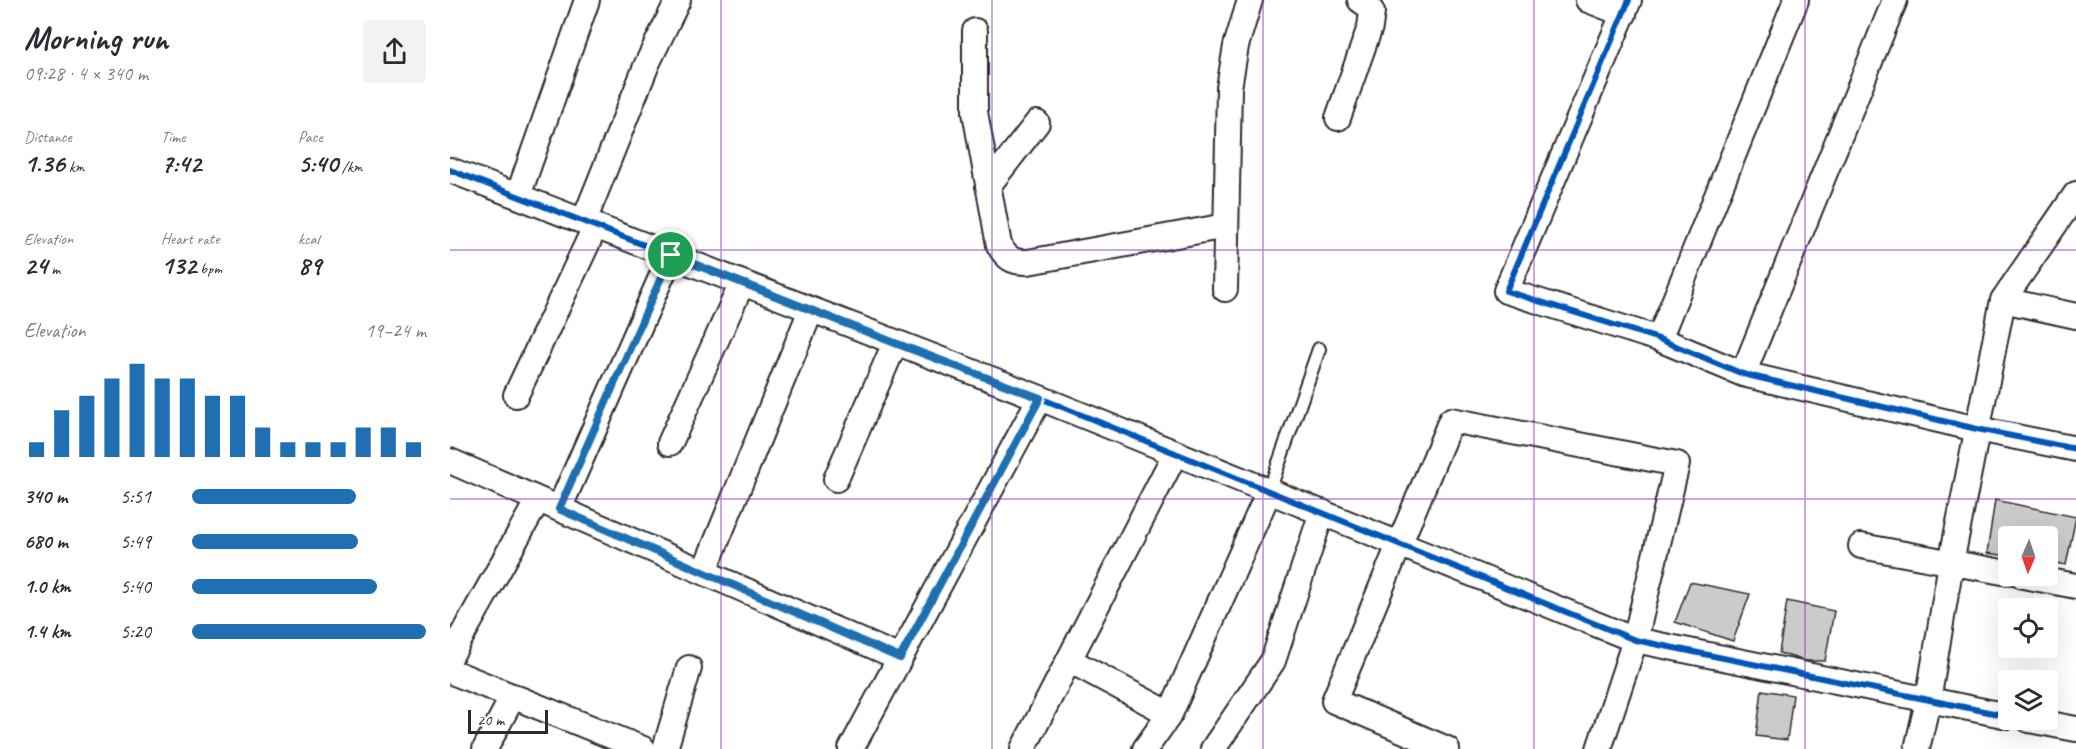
<!DOCTYPE html>
<html lang="en">
<head>
<meta charset="utf-8">
<style>
  :root { --surface:#fff; --page:#f2f2f3; --text:#2b2b33; --muted:#7c7c81; --accent:#1f6fb2 }
  body { margin:0; font-family:Caveat,sans-serif; background:var(--page); color:var(--text); height:100vh; display:flex; flex-direction:column; font-size:22px; white-space:nowrap }
  * { box-sizing:border-box; margin:0 }
  p { font-size:20px; color:var(--muted) }
  .icon { flex:none; width:33px; height:33px; fill:none; stroke:currentColor; stroke-width:2; stroke-linecap:round; stroke-linejoin:round }
  .map { position:relative; flex:1; overflow:hidden }
  .side { display:flex; flex-direction:column; background:var(--surface); width:450px }
  .side>* { flex:none }
  .needle { width:39px; rotate:182deg }
  .tools { position:absolute; left:1548px; top:526px; display:grid; gap:12px }
  .tools a { display:grid; place-items:center; width:60px; height:60px; border-radius:6px; background:var(--surface); box-shadow:0 6px 24px #0002; font-size:30px }
  .scale { position:absolute; left:18px; bottom:15px; width:80px; box-sizing:border-box; padding-left:6px; border:3px solid #2b2b2b; border-top:0; font-size:16px; line-height:21px; white-space:nowrap; color:#2b2b2b; -webkit-text-stroke:4px #fff; paint-order:stroke }
  .pin { position:absolute; display:grid; place-items:center; width:51px; height:51px; color:#fff; margin:-26px; border:3px solid #fff; border-radius:50%; box-shadow:0 2px 6px #0007 }
  .round { display:grid; place-items:center; flex:none; width:63px; height:63px; border-radius:6px; background:var(--page) }
  .overview { display:flex; align-items:center; justify-content:space-between; height:102px; padding:0 24px }
  h1 { font-size:33px; font-weight:800; line-height:45px }
  .figures { display:grid; grid-template-columns:repeat(3,1fr); gap:9px; height:102px; padding:6px 24px }
  .figures div { display:grid; align-content:center }
  .figures b { font-size:26px; font-weight:800 }
  .figures small { font-size:16px; font-weight:400 }
  .figures p { font-size:16px }
  .chart { height:168px; padding:12px 24px }
  .chart p { display:flex; justify-content:space-between }
  .chart svg { width:100%; height:108px; margin-top:6px; stroke:var(--accent); stroke-width:6 }
  ul { padding:0 24px; list-style:none; font-size:20px }
  li { display:grid; grid-template-columns:96px 72px 1fr; align-items:center; height:45px }
  li i { height:15px; border-radius:8px; background:var(--accent) }
  main { display:flex; flex:1; min-height:0 }
  .map>svg:first-child { display:block }
</style>
</head>
<body>
<main>
<section class="side">
<div class="overview"><div><h1>Morning run</h1><p>09:28 · 4 × 340 m</p></div><a class="round"><svg class="icon" aria-label="share" viewBox="0 0 24 24"><path d="M12 15V3M7 8l5-5 5 5M5 13v7h14v-7"/></svg></a></div>
<div class="figures">
<div><p>Distance</p><b>1.36<small> km</small></b></div>
<div><p>Time</p><b>7:42</b></div>
<div><p>Pace</p><b>5:40<small> /km</small></b></div>
</div>
<div class="figures">
<div><p>Elevation</p><b>24<small> m</small></b></div>
<div><p>Heart rate</p><b>132<small> bpm</small></b></div>
<div><p>kcal</p><b>89</b></div>
</div>
<div class="chart"><p><span>Elevation</span>19–24 m</p>
<svg viewBox="0 0 160 44" preserveAspectRatio="none"><path d="M5 44V38M15 44V25M25 44V19M35 44V12M45 44V6M55 44V12M65 44V12M75 44V19M85 44V19M95 44V32M105 44V38M115 44V38M125 44V38M135 44V32M145 44V32M155 44V38"/></svg>
</div>
<ul>
<li><b>340 m</b>5:51<i style="width:70%"></i></li>
<li><b>680 m</b>5:49<i style="width:71%"></i></li>
<li><b>1.0 km</b>5:40<i style="width:79%"></i></li>
<li><b>1.4 km</b>5:20<i style="width:100%"></i></li>
</ul>
</section>
<div class="map">
<svg width="1626" height="749" viewBox="0 0 1626 749">
  <rect width="100%" height="100%" fill="#fff"/>
  <filter id="ink" filterUnits="userSpaceOnUse"><feTurbulence type="fractalNoise" baseFrequency=".0167" numOctaves="2"/><feDisplacementMap in="SourceGraphic" scale="12" xChannelSelector="R" yChannelSelector="G"/><feConvolveMatrix kernelMatrix="1 2 1 2 8 2 1 2 1" color-interpolation-filters="sRGB"/></filter>
  <g filter="url(#ink)">
    <path fill="#cbcbcb" stroke="#2b2b2b" stroke-width="1.5" d="M1545,500L1626,517L1616,565L1598,562V537H1558V556L1537,553Z
      M1240,582L1300,594L1283,641L1225,622Z
      M1337,601L1384,611L1375,661H1355L1329,653Z
      M1312,690L1343,695L1337,740L1306,736Z"/>
    <g fill="none" stroke-linecap="round" stroke-linejoin="round">
      <g stroke="#2b2b2b" stroke-width="16">
        <path id="service" d="M819,491L869,349"/>
      </g>
      <g stroke="#2b2b2b" stroke-width="28">
        <path id="minor" d="M1138,0L1174,14
          M1179,0L1056,291L1209,339L1293,374L1527,429L1626,449
          M525,31V112L549,245C556,258 563,263 578,262L776,226
          M888,118L920,27L922,12L917,5L910,0
          M0,170L590,398L1185,640L1558,716
          M538,186L587,123
          M68,196L137,0
          M134,221L197,64L228,0
          M775,289L779,88L786,46L800,0
          M1553,300L1626,316
          M1209,339L1346,0
          M1293,374L1445,0
          M66,395L146,225
          M220,443L292,283
          M0,461L450,658
          M386,479L445,343
          M109,509L221,255
          M1411,546L1558,573
          M254,572L361,310
          M1573,576L1626,586
          M0,657L88,500
          M619,660L720,714
          M0,671L193,749
          M1579,720L1626,729
          M35,749L63,696
          M215,749L239,668
          M401,749L590,398
          M573,749L725,454
          M695,749L720,714L819,491
          M763,749L823,661L872,512
          M997,749L884,701L1001,420L1227,464L1185,640L1149,749
          M1467,749L1478,701L1501,563L1553,300L1626,194"/>
      </g>
      <use href="#service" stroke="#fff" stroke-width="12"/>
      <use href="#minor" stroke="#fff" stroke-width="24"/>
      <g stroke="#fff" stroke-width="10">
        <path id="cycleway" d="M1179,0L1056,291L1209,339L1293,374L1527,429L1626,449
          M0,170L590,398L1185,640L1558,716"/>
      </g>
      <use href="#cycleway" stroke="#0057b8" stroke-width="6"/>
    </g>
  </g>
  <g fill="none" stroke-linecap="round" stroke-linejoin="round" filter="url(#ink)">
    <g stroke="#fff" stroke-width="12">
      <path id="route" d="M221,255L445,343L590,398L450,658L109,509Z"/>
    </g>
    <use href="#route" stroke="#1f6fb2" stroke-width="8"/>
  </g>
  <path fill="none" stroke="#7b2cbf" stroke-width="1.5" stroke-opacity="0.55" d="M271,0V749M542,0V749M813,0V749M1084,0V749M1355,0V749M0,250H1626M0,499H1626"/>
</svg>
<div class="tools">
<a><svg class="needle" viewBox="-14 -14 28 28"><path d="M0-13l5 13h-10z" fill="#e53935"/><path d="M0 13l5-13h-10z" fill="#7c7c81"/></svg></a>
<a><svg class="icon" aria-label="locate" viewBox="0 0 24 24"><circle cx="12" cy="12" r="6"/><path d="M12 2v4M12 18v4M2 12h4M18 12h4"/></svg></a>
<a><svg class="icon" aria-label="layers" viewBox="0 0 24 24"><path d="M12 4l9 5-9 5-9-5zM3 14l9 5 9-5"/></svg></a>
</div>
<div class="scale">20 m</div>
<div class="pin" style="left:221px;top:255px;background:#1e9e55"><svg class="icon" aria-label="arrive" viewBox="0 0 24 24"><path d="M6 21V4h12l-3 4 3 4H6"/></svg></div>
</div>
</main>
</body>
</html>
